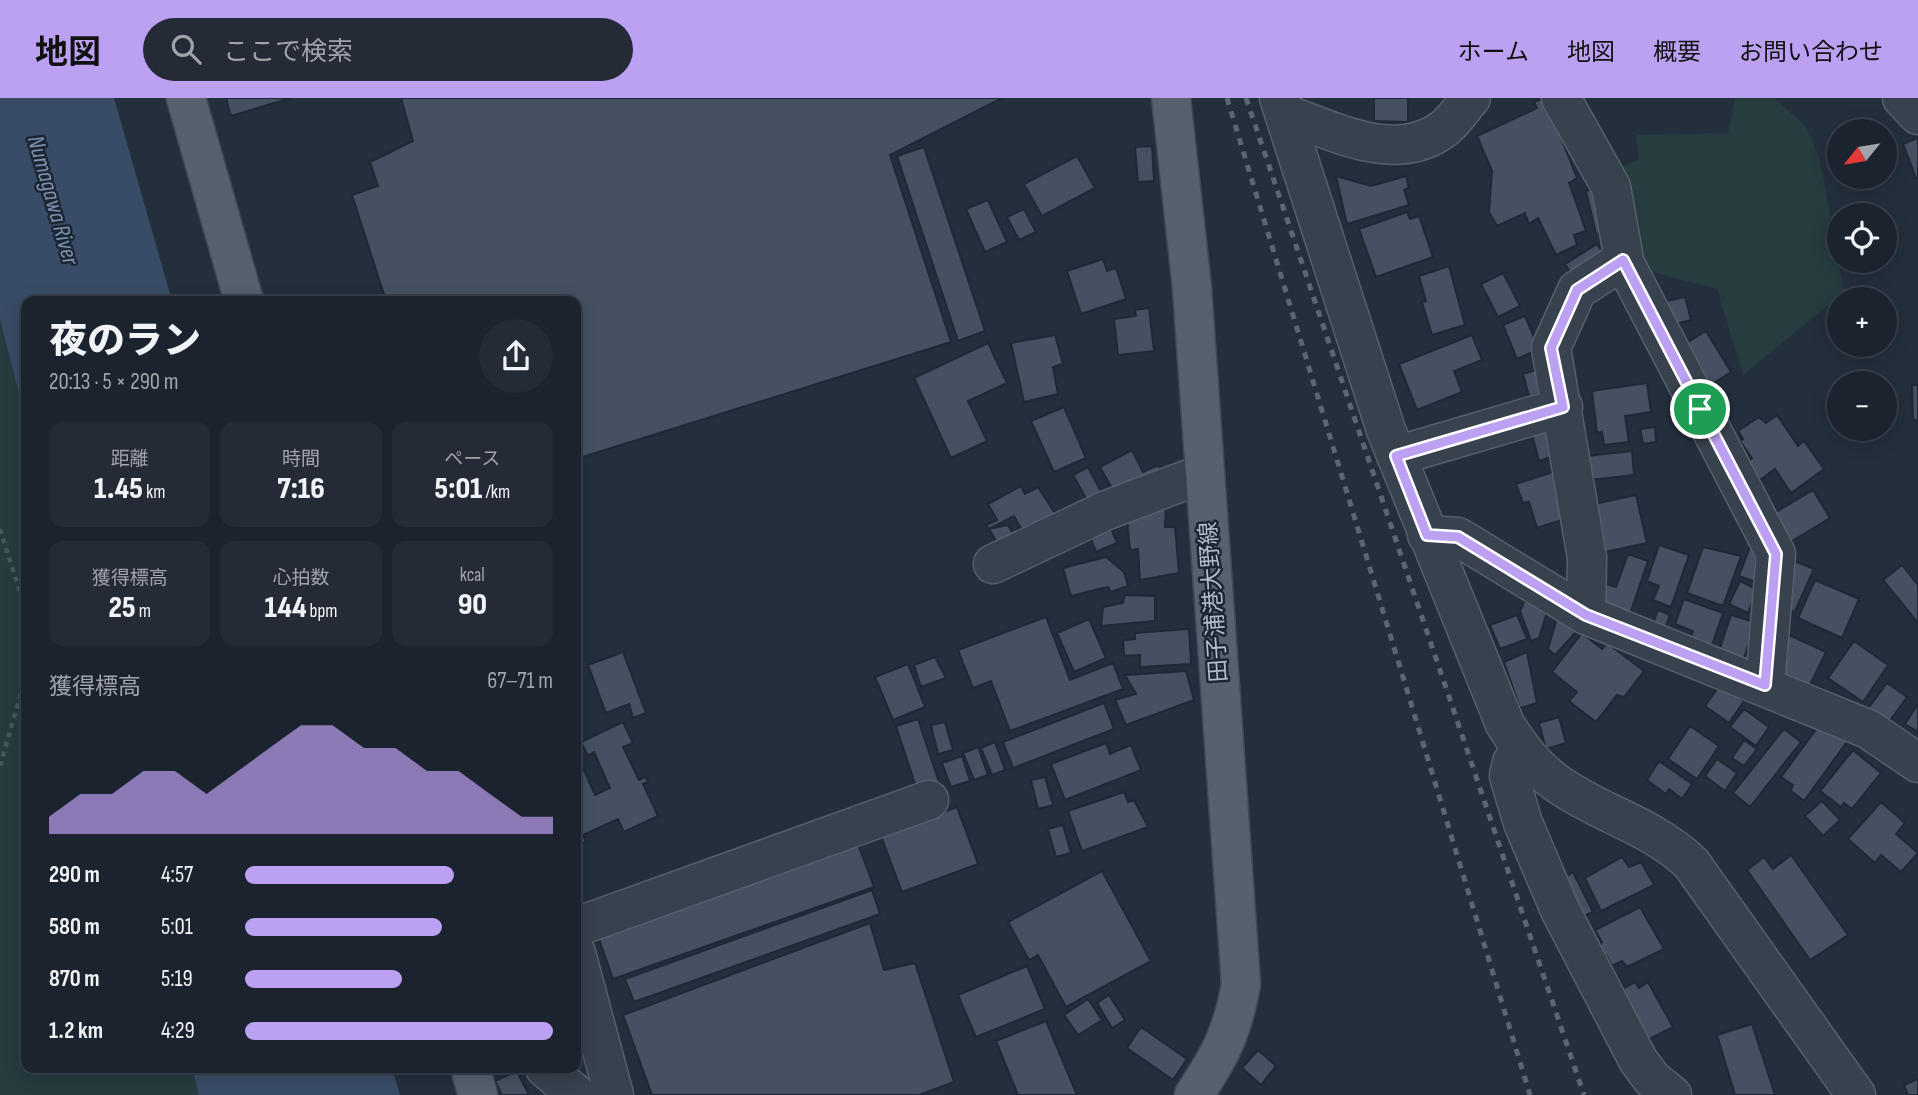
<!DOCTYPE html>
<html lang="ja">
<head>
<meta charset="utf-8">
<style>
  :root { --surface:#1b232e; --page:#242b36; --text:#f1f3f6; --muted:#a0a4aa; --line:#39404a; --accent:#bca0f2 }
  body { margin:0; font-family:"Sofia Sans Condensed","Noto Sans JP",sans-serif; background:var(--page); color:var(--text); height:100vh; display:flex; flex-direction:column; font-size:26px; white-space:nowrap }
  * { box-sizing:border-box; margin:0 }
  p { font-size:23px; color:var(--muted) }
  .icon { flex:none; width:38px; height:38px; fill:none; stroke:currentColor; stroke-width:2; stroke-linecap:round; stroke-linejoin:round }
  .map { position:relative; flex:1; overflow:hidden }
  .drawer { position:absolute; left:21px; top:198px; width:560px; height:777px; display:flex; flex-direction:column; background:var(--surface); border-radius:14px; box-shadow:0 4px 18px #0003,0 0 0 2px var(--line) }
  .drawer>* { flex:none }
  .needle { width:46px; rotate:240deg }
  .tools { position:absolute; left:1827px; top:21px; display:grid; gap:14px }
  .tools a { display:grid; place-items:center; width:70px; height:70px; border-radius:50%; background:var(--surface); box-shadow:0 4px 18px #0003,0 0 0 2px var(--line); font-size:35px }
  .pin { position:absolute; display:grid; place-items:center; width:60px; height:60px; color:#fff; margin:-30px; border:4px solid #fff; border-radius:50%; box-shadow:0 2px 7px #0007 }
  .round { display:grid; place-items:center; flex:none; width:74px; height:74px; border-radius:37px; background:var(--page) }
  .summary { display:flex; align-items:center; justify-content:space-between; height:119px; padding:0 28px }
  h1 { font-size:38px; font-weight:800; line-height:52px }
  .metrics { display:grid; grid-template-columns:repeat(3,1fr); gap:10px; height:119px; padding:7px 28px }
  .metrics div { display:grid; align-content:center; border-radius:14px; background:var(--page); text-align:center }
  .metrics b { font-size:30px; font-weight:800 }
  .metrics small { font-size:19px; font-weight:400 }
  .metrics p { font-size:19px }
  .chart { height:196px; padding:14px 28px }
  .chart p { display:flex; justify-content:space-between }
  .chart svg { width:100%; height:126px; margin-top:7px; fill:var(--accent); opacity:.7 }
  ul { padding:0 28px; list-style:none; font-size:23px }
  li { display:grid; grid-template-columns:112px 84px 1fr; align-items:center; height:52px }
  li i { height:18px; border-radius:9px; background:var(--accent) }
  header { display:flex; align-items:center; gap:42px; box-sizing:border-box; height:98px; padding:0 35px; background:var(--accent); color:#111 }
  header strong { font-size:33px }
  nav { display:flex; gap:38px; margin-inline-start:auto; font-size:24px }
  .search { width:490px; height:63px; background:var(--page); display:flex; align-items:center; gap:18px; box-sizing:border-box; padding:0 24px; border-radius:38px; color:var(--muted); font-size:26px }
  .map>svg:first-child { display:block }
</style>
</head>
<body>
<header>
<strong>地図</strong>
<div class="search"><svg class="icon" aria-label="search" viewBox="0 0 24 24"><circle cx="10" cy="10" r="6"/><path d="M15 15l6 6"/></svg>ここで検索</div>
<nav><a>ホーム</a><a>地図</a><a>概要</a><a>お問い合わせ</a></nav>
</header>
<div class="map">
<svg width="1918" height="997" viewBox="0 0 1918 997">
  <rect width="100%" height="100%" fill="#242f3e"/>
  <path fill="#263c3f" d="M1735,0H1774L1806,28L1820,62L1844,194L1743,277L1717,191L1625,167L1610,73L1639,62L1636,37L1728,35Z
    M0,221L26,323V970H192L199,997H0Z"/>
  <path fill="#394c67" d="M0,0H114L172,203H26V323L0,221Z
    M192,970H392L400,997H199Z"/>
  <path fill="#455162" stroke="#1f2835" stroke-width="2" d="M226,0H291L231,18Z
    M401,0H1002L890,57L951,244L576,361V203H386L352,97L378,88L370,64L413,43Z
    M1374,0H1408V24L1374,23Z
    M1545,0L1577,80L1569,85L1586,133L1574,137L1577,147L1556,157L1538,120L1529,126L1525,115L1497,128L1489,114L1492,73L1477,38L1537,10L1534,4Z
    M1918,40V80H1916L1903,46Z
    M1152,48L1154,83L1138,84L1135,49Z
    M924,49L985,233L958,243L897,58Z
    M1077,58L1095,90L1042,118L1024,86Z
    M1336,78L1371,88L1406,78L1409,90L1404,92L1409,107L1347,126Z
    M1604,89L1605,134L1596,136L1586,93Z
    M988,102L1007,144L985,154L966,111Z
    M1024,111L1036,134L1019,142L1007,119Z
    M1407,114L1410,121L1419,118L1433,159L1376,179L1359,131Z
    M1597,146L1609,164L1577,184L1565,166Z
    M1103,161L1107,173L1116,170L1126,201L1081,216L1067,173Z
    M1449,168L1465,227L1432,237L1422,204L1426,203L1419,178Z
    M1503,175L1520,208L1498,219L1481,186Z
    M1685,199L1691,222L1668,228L1662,204Z
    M1149,210L1154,253L1118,257L1114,221L1136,218L1135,212Z
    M1525,218L1539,251L1517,261L1503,227Z
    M1706,233L1731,274L1703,292L1678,250Z
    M1055,237L1063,266L1053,269L1058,296L1024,304L1011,245Z
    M1472,237L1482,262L1454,273L1462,294L1417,312L1399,266Z
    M988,245L1007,285L968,303L987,343L951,360L914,280Z
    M1546,269L1552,292L1529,298L1523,276Z
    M1647,285L1651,314L1625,318L1629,344L1604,347L1602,334L1597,335L1592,293Z
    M1912,287H1918V322H1913Z
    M1064,309L1086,360L1054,374L1031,323Z
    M1777,317L1798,348L1804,343L1824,371L1791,395L1775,371L1760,382L1747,364L1752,360L1740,343L1743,341L1738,333L1759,319L1766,325Z
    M1655,329L1656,344L1643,346L1640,331Z
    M1548,333L1554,358L1539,363L1532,337Z
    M1132,352L1143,374L1158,367L1165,379L1119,403L1100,369Z
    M1632,353L1634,377L1590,382L1587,358Z
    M1088,369L1106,403L1092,411L1073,377Z
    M1562,371L1577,417L1537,430L1529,404L1523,405L1516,386Z
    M1021,388L1025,396L1038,389L1058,420L1025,437L1014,418L989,431L986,427L997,422L988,406Z
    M1813,392L1830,420L1787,446L1771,417Z
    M1636,397L1647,445L1605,454L1594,406Z
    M1166,405L1165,429H1175L1179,475L1140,482L1138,451L1130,452L1127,422Z
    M1108,423L1117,445L1096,454L1087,432Z
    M1008,427L1019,446L1004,456L989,431Z
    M1659,447L1689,457L1671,509L1653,502L1659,488L1647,483Z
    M1703,449L1741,458L1723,508L1687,495Z
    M1750,449L1763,455L1764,487L1739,478Z
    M1628,456L1648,463L1630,516L1593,503L1600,484L1616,489Z
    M1106,459L1124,474L1128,488L1111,494L1108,489L1071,498L1063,470Z
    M1790,461L1814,471L1794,515L1780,500Z
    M1902,467L1918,487V525L1883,482Z
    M1815,482L1859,501L1842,540L1798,520Z
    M1740,483L1758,492L1748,515L1729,506Z
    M1528,495L1549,508L1539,540L1531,543L1520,513Z
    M1125,497L1155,498V523L1101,528L1103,509L1123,505Z
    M1684,501L1723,515L1712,547L1690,540L1693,533L1675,526Z
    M1658,512L1670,517L1664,534L1652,528Z
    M1753,516L1754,550L1748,548L1743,564L1718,556L1731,517L1751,523Z
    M1517,517L1527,541L1500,551L1490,527Z
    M1046,519L1070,582L1113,565L1123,591L1010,633L991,583L973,590L958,552Z
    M1557,520L1576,534L1555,557L1548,551Z
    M1089,521L1106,560L1074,574L1057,535Z
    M1189,531L1191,566L1140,569V557L1124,558L1123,542L1135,541V535Z
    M1582,535L1602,551L1607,545L1644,573L1624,599L1617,597L1596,624L1569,603L1577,594L1552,574Z
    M1789,537L1826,554L1809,589L1773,572Z
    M1854,543L1888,567L1863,604L1828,580Z
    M623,554L646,615L633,620L629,606L606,615L588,567Z
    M1527,554L1537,605L1520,610L1504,564Z
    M935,559L946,580L921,589L914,567Z
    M908,566L925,609L893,622L875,579Z
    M1186,573L1194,602L1126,627L1115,602L1136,596L1125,577Z
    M1887,585L1907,599L1887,627L1867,612Z
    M1720,587L1744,603L1729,625L1705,608Z
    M1104,605L1114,631L1013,670L1003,644Z
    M1918,606V634L1905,626Z
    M1744,611L1769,629L1756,648L1730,629Z
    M1559,619L1566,645L1546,651L1539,625Z
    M918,621L941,690L919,698L896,628Z
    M1823,622L1849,641L1804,703L1791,693L1793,687L1781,679Z
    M623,624L633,645L623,649L639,682L646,679L648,684L643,686L658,718L624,734L618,721L583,737L586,744L576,748V675L584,672L595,697L610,690L594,654L588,658L581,644Z
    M945,624L953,652L938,656L931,627Z
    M1690,628L1719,648L1697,681L1668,661Z
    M1784,631L1801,644L1750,709L1733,695Z
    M1744,642L1757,651L1744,668L1732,660Z
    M995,644L1005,672L992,677L981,650Z
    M1106,645L1110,656L1131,647L1141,672L1065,702L1051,666Z
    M978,649L988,677L974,682L963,655Z
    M1853,652L1881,675L1852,711L1844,705L1841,709L1820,693Z
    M962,658L970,683L951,689L942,665Z
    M1717,661L1737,675L1725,693L1705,678Z
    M1659,663L1692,686L1682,701L1669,691L1666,696L1647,682Z
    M1045,679L1053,707L1038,711L1031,682Z
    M1124,694L1128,704L1134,702L1148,729L1082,753L1068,713Z
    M1822,703L1840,722L1823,738L1805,718Z
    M1881,704L1905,725L1896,736L1918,755L1901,774L1881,757L1875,765L1848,741Z
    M957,709L978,766L902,794L881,738Z
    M1063,727L1071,755L1056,759L1048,731Z
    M856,741L874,789L613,881L597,835Z
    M1791,757L1848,837L1810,862L1747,772L1764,759L1773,771Z
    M1622,759L1629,769L1641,764L1654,787L1601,813L1585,780Z
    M1102,773L1151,863L1066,909L1038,857L1029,862L1008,824Z
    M1573,774L1593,814L1580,820L1561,782Z
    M872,792L880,816L634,904L625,881Z
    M1640,809L1664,851L1627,869L1622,863L1612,868L1606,857L1598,853L1602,844L1595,832Z
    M870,825L884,872L915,865L954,984L919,997H652L623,917Z
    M1027,868L1045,911L976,939L958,897Z
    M1635,884L1639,890L1648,884L1673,929L1642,945L1616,894Z
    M1109,897L1125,922L1112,930L1097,905Z
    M1088,901L1102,922L1078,937L1064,917Z
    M1046,923L1077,997H1018L996,943Z
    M1752,926L1775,997H1735L1717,937Z
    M1141,929L1187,961L1173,982L1127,950Z
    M1258,952L1276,968L1261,987L1242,970Z
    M517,973L529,997H502L495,983Z
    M1918,981V997H1908L1904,987Z"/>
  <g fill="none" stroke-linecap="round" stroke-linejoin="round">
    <g stroke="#565f6c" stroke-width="41">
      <path id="minor" d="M1279,0L1386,332L1505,626C1520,650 1535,670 1558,686C1602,717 1651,727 1691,765L1856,997
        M1561,0L1611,89L1625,167
        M1902,0L1918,17
        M1285,16C1334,33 1398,68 1446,29C1455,21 1463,9 1471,0
        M1396,358L1563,309
        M1427,437L1458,439L1586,517L1868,631L1918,665
        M993,466L1107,412L1205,375
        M1586,517L1587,460L1551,250L1577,192L1623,162L1776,456L1765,587
        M1521,652L1512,664L1509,678L1523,725L1560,812L1638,962L1652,981L1672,997
        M576,829L929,702
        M576,855L614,997
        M545,970L577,997"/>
    </g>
    <g stroke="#414a57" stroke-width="41">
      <path id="major" d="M186,0L244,203
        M1171,0L1192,190L1241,886C1233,933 1220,958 1194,997
        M470,970L478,997"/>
    </g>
    <path stroke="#44595c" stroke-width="4.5" stroke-dasharray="5 5" stroke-linecap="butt" d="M0,431L26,513
      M0,668L26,578"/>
    <use href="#minor" stroke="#38414e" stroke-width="38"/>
    <use href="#major" stroke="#56606e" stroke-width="38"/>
    <path stroke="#5a6575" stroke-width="5" stroke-dasharray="7 7" stroke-linecap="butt" d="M1227,0L1530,997
      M1246,0L1584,997"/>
  </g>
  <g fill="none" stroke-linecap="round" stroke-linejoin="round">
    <g stroke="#fff" stroke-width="14">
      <path id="route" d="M1623,162L1776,456L1765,587L1586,517L1458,439L1427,437L1396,358L1563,309L1551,250L1577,192Z"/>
    </g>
    <use href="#route" stroke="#bca0f2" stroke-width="9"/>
  </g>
  <g text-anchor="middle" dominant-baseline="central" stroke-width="5" stroke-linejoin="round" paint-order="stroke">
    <g font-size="23" fill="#b4bcc9" stroke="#1d2633">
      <text transform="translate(1214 504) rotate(-94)">田子浦港大野線</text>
    </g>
    <g font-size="24" font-style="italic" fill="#7c92b1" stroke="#1d2633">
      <text transform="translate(53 102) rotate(74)">Numagawa River</text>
    </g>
  </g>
</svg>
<div class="tools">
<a><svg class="needle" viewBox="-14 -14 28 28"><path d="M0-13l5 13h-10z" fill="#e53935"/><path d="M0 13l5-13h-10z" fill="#a0a4aa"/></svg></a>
<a><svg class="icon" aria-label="locate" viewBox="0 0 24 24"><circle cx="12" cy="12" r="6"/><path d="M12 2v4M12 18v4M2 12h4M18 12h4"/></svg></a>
<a>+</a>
<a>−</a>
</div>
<div class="pin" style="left:1700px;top:311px;background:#1e9e55"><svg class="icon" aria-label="arrive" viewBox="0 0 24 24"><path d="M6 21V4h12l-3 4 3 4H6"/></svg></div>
<section class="drawer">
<div class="summary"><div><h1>夜のラン</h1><p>20:13 · 5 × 290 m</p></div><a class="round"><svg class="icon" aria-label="share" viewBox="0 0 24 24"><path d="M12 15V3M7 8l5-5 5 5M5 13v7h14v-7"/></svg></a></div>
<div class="metrics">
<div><p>距離</p><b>1.45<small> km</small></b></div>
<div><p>時間</p><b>7:16</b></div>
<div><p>ペース</p><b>5:01<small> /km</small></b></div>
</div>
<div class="metrics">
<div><p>獲得標高</p><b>25<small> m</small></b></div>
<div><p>心拍数</p><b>144<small> bpm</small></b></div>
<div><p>kcal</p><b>90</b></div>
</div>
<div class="chart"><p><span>獲得標高</span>67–71 m</p>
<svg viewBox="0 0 160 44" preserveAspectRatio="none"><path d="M0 44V38L10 30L20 30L30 22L40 22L50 30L60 22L70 14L80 6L90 6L100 14L110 14L120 22L130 22L140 30L150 38L160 38V44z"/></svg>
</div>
<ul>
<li><b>290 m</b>4:57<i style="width:68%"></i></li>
<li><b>580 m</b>5:01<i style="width:64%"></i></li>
<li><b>870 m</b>5:19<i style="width:51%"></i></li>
<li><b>1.2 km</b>4:29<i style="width:100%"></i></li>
</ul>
</section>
</div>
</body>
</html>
